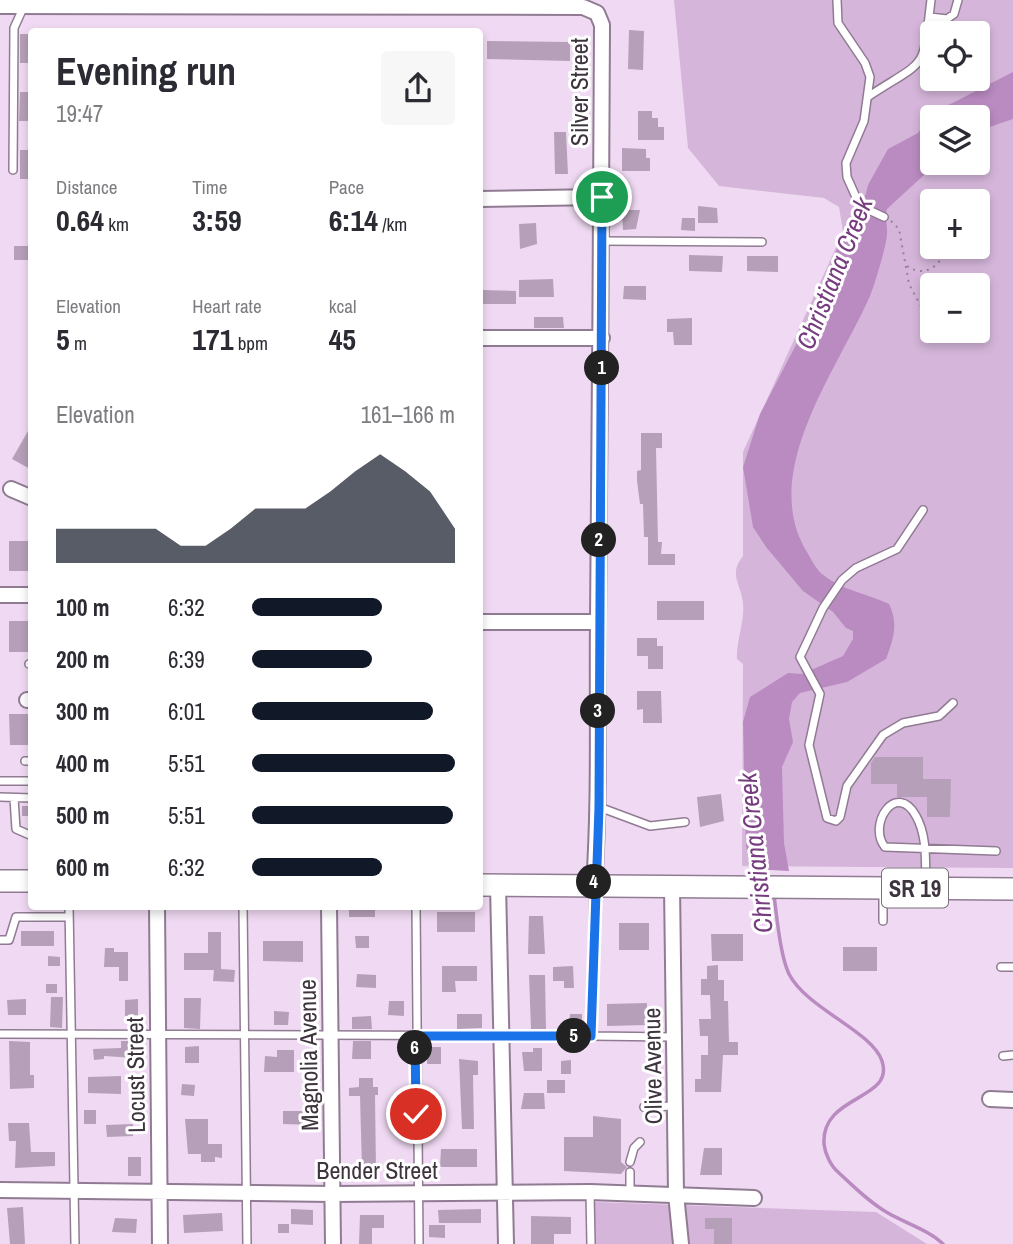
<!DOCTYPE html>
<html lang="en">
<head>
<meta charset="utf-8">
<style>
  :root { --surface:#fff; --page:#f7f7f7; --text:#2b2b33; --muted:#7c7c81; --accent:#111827 }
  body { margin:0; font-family:"Archivo Narrow",sans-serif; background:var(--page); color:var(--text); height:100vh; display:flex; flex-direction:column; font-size:26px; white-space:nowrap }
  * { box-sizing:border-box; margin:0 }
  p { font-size:23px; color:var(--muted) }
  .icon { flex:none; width:38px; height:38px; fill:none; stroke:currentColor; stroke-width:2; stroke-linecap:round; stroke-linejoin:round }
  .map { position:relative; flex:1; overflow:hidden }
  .details { position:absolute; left:28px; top:28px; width:455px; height:882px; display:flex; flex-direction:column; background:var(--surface); border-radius:7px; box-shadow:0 4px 10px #0003 }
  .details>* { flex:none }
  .buttons { position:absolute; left:920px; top:21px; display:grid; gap:14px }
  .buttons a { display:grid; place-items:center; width:70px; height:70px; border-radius:7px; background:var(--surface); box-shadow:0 4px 10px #0003; font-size:35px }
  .pin { position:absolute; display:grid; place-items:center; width:60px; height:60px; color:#fff; margin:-30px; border:4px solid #fff; border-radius:50%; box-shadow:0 2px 7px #0007 }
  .km { position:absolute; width:35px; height:35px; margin:-18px; border-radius:50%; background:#222; color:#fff; font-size:19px; line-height:35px; text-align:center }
  .round { display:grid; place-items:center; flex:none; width:74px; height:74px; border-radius:7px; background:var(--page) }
  .summary { display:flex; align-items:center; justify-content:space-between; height:119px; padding:0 28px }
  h1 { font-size:38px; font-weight:700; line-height:52px }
  .metrics { display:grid; grid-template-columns:repeat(3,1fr); gap:10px; height:119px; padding:7px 28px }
  .metrics div { display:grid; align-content:center }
  .metrics b { font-size:30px; font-weight:700 }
  .metrics small { font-size:19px; font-weight:400 }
  .metrics p { font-size:19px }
  .chart { height:196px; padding:14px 28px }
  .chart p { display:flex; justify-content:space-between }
  .chart svg { width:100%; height:126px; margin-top:7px; fill:var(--accent); opacity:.7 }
  ul { padding:0 28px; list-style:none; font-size:23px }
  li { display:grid; grid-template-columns:112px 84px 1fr; align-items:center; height:52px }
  li i { height:18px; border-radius:9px; background:var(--accent) }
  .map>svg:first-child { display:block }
</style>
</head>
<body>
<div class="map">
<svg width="1013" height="1244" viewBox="0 0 1013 1244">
  <rect width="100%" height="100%" fill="#f0daf3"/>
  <path fill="#d5b6da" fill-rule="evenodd" d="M674,0H1013V868L742,866L743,664L737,659C736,640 745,622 743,603C741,583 728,575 743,556V452L843,232L839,207L824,198L719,186L688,148ZM933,33H978V79H933ZM933,117H978V163H933ZM933,201H978V247H933ZM933,285H978V331H933Z
    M595,1202L876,1212L927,1244H595Z"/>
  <path fill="#ba8bc1" d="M1013,72V119L978,131V117H933V163H937L887,209C884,219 888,225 887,234C887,244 874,287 870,296C838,369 758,473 807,552C811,559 816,569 822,574C841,590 868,594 889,604C899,624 893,640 886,659L847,682L800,693L792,702L789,719L793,742L782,767L784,843L789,871L751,869L746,846L743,722L750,697L788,673L802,674L843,656L853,639V631L846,628L833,612L803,591L766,547L753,527L743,467L760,414L812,314L841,238L853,218L861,212L868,185L888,149L918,133L931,114Z"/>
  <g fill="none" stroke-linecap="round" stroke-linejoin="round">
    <path stroke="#ba8bc1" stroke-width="3.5" d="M774,896C777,917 780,955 789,974C807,1009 872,1031 882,1061C895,1101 821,1094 824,1144C825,1154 831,1166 838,1172C853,1186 870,1203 888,1213C905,1223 929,1230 943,1244"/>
  </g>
  <path fill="#b6a0b9" d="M629,30L644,31L643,70L628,69Z
    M20,34H32V63H20Z
    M487,41L570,42V61L487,59Z
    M20,92H32V121H19Z
    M638,111H652V118H658V127H664V140H638Z
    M554,132H566L568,174H555Z
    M622,148L646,149V158H650V171H622Z
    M20,150H32V179H20Z
    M698,206L717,208L718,223H698Z
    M622,210H640L636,229L623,230Z
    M682,218H695V231L681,230Z
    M536,223L537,244L520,249L519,224Z
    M14,246H32V260H14Z
    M689,255L723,256L722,272L689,271Z
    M747,256H778V272L747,271Z
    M553,279L554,297H519V280Z
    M624,286H646V300L623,299Z
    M483,290L516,291V304H482Z
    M534,317H563L564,328H534Z
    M692,318V345H674L673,332H667V319Z
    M32,424V470L12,459Z
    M641,433H662V448H656L658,542H662L661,554H675V565H648V537H644L643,504H640L637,481V471L641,470Z
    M9,541H32V571H9Z
    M657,601H704V620H657Z
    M9,621H32V652H9Z
    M637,638H657V646H663V669H648V656H637Z
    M637,691H661L662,723H643V709L637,710Z
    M9,714H32V745H10Z
    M875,757H923V779H951L950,817H927V797H897V784H871V763Z
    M721,794L724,821L700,827L697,797Z
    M22,806H32V816H22Z
    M349,906H375V917H349Z
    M437,912H475V932H437Z
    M529,916H543L545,954H528Z
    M619,923H649V950H619Z
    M21,931H54V946H21Z
    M208,932H221V969L235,970L234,982L213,981L214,970H184V953H208Z
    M711,934H743V961H712Z
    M355,936H369V948H356Z
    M263,941H303V962L263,961Z
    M843,947H877V971H843Z
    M105,948H114V952H128V981H119V967H104Z
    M48,956L60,957V966H48Z
    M718,965V980H724V1001H728L729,1042H738V1055H723L721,1092H695V1079H701V1055H708V1036H700L699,1019H711L710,995H701V979H707V966Z
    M442,966H477V981H455L456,992H442Z
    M573,966L574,988H564V981H553V967Z
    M357,974L376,975V988L356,987Z
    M529,975H545L546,1029H531Z
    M46,984H57V993H46Z
    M51,997H63L62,1028L50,1027Z
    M184,998H201L200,1029L184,1028Z
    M26,999V1015H8L7,1000Z
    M138,999V1015L125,1016V1000Z
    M389,1001H404V1016L388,1015Z
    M647,1003V1025L607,1026V1004Z
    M274,1011L289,1012L288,1025H274Z
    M457,1014H482V1028L457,1029Z
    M570,1014H582V1028H569Z
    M371,1016L372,1029H352V1017Z
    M9,1041L30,1042V1075H34V1088L10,1089Z
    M121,1041H136L135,1058L104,1056V1059L94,1060L93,1049L121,1048Z
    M353,1041H371V1059H352Z
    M199,1046V1063H185V1047Z
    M427,1047H441V1064H427Z
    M533,1048H542V1071H524L522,1052H533Z
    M277,1050H294V1072H264L265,1056L277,1057Z
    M459,1059L478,1061V1075H473L474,1129H462Z
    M571,1060V1074H561V1061Z
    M121,1076V1094L88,1093V1077Z
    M359,1078H373V1087H378V1095H375L376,1170H362L360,1096H349V1088L359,1087Z
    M547,1080H565V1093H547Z
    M182,1084L195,1085L194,1096L181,1095Z
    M524,1093H544L545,1109H521Z
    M84,1110H96V1124H84Z
    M283,1111H312V1125L283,1124Z
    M593,1116L621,1119V1162L627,1167L621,1174L564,1171V1137H593Z
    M185,1119H208V1144H222V1158L215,1157V1162H201V1154H188Z
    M8,1123H29L31,1152H55V1166L15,1168L16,1141H9Z
    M133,1124V1136L107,1137L106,1125Z
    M704,1148H722V1175H700Z
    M441,1149H477V1167H440Z
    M128,1157H141V1176H128Z
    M23,1207L25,1244H10L7,1208Z
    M291,1209L313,1210V1225L291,1224Z
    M481,1209V1223H439L438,1210Z
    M222,1213L223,1231L184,1233L183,1215Z
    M360,1215H384V1228H372V1244H359Z
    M531,1216L571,1217V1234H554V1244H531Z
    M115,1218L137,1219L136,1233L112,1232Z
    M705,1218H732V1244H714V1229H705Z
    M278,1224H289V1233H278Z
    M429,1225H445V1238L429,1237Z"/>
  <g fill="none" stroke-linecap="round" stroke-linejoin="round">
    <g stroke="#907b93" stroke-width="10">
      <path id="lane" d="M837,0L838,23L865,63L870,77L864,121L846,163L847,177L860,206L884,217
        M930,17L947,19L954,14L958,0
        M869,96C929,57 922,73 931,0
        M13,170L14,28L24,6
        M602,241L762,242
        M923,510L897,549L856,568L842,580L823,608L800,657L820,694L809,745L827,818L836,821L840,817L847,786L883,735L903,723L939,716L953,703
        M29,664H32
        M25,761H32
        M0,781H32
        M0,797L32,798
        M14,798L16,829L32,836
        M599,807L650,826L685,822
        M594,887L591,1036L674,1037
        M926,888C925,864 928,837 916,816C896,780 867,825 885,847L996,851
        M69,906L75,1244
        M243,906L247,1244
        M416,906L419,1244
        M883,921V892
        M0,940H9L16,917H69
        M1001,967H1013
        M0,1034L591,1036
        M1003,1056L1013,1055
        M644,1107L675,1106
        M630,1162L634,1148L640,1142
        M590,1192L591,1244
        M630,1194V1172"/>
    </g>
    <g stroke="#907b93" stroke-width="18">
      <path id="street" d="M0,6L583,7L597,13L602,25C602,224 599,422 598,621C597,709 600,797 594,886
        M480,199L602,197
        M480,338H602
        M11,489L32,498
        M0,595H32
        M480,622H597
        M27,700H32
        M498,885L506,1244
        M672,886L676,1194L681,1244
        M157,906L160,1244
        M329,906L333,1244
        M990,1099L1013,1100
        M0,1190L333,1194L590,1192L754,1198"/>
    </g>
    <g stroke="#907b93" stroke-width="24">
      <path id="primary" d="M0,881H32
        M480,885L1013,889"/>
    </g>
    <path stroke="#938495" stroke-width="2" stroke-dasharray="2 5" stroke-linecap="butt" d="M891,221L899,229L909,284L925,314
      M907,266C921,276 935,270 943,256"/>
    <use href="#lane" stroke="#fff" stroke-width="7"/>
    <use href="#street" stroke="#fff" stroke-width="14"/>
    <use href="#primary" stroke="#fff" stroke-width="21"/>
  </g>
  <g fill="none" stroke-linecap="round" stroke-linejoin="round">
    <g stroke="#fff" stroke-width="14">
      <path id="route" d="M416,1114L415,1036H591L599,807L602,197"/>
    </g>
    <use href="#route" stroke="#1a73e8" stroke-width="9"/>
  </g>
  <g text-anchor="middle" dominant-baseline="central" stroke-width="6" stroke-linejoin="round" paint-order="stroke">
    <rect fill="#fff" stroke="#777178" stroke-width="2" x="882" y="868.5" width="66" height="39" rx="5"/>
    <g font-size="23" font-weight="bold" fill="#3d343e">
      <text x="915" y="888">SR 19</text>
    </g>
    <g font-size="24" fill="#3d343e" stroke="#fff">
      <text transform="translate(579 92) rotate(-90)">Silver Street</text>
      <text transform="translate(308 1055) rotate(-91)">Magnolia Avenue</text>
      <text transform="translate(652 1066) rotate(-91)">Olive Avenue</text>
      <text transform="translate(135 1075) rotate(-91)">Locust Street</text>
      <text x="377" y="1170">Bender Street</text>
    </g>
    <g font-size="26" font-style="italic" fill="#773c80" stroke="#fff">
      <text transform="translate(834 273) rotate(-68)">Christiana Creek</text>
      <text transform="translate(755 853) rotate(-96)">Christiana Creek</text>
    </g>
  </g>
</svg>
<div class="buttons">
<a><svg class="icon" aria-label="locate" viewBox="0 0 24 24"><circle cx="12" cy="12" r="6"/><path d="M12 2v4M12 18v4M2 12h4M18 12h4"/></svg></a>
<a><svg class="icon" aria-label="layers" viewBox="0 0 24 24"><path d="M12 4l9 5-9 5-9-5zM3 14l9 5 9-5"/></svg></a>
<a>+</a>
<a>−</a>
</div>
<div class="pin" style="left:602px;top:197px;background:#1e9e55"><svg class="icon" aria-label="arrive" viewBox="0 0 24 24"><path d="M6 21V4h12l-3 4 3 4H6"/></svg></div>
<div class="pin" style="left:416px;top:1114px;background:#d93025"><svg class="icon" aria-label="check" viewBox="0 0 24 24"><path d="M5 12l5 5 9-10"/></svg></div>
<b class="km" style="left:602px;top:368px">1</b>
<b class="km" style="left:599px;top:540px">2</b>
<b class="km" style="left:598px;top:711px">3</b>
<b class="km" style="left:594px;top:882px">4</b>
<b class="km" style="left:574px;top:1036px">5</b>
<b class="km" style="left:415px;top:1048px">6</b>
<section class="details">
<div class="summary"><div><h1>Evening run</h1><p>19:47</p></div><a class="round"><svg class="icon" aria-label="share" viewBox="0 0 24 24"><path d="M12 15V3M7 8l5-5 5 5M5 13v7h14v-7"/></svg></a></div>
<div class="metrics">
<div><p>Distance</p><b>0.64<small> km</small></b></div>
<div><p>Time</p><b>3:59</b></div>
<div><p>Pace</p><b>6:14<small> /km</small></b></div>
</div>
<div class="metrics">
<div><p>Elevation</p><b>5<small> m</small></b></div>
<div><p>Heart rate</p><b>171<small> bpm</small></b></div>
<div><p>kcal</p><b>45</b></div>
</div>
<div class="chart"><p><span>Elevation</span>161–166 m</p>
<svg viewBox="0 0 160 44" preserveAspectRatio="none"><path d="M0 44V32L10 32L20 32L30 32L40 32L50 38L60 38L70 32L80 25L90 25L100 25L110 19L120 12L130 6L140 12L150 19L160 32V44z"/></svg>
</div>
<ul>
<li><b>100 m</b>6:32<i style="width:64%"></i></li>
<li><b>200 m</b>6:39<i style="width:59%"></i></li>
<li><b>300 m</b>6:01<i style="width:89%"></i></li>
<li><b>400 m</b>5:51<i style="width:100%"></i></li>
<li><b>500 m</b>5:51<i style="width:99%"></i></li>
<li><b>600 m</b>6:32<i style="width:64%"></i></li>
</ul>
</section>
</div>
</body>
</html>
